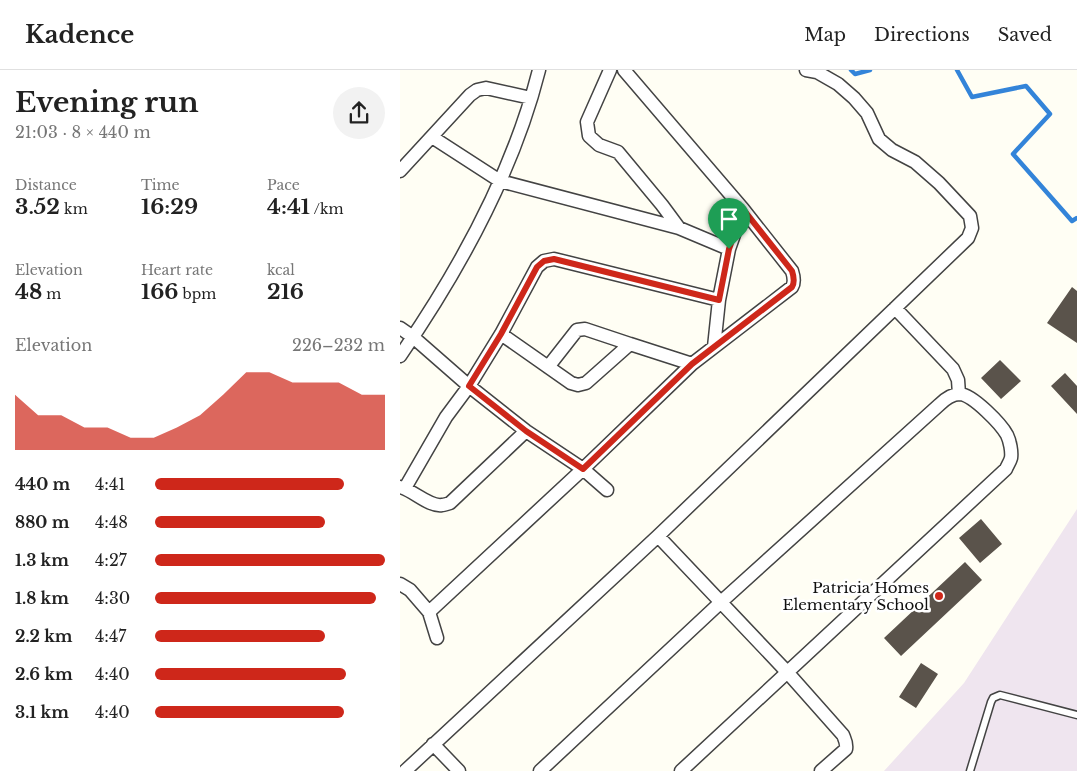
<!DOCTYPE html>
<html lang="en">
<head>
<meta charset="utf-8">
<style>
  :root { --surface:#fff; --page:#f2f2f2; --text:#222; --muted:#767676; --line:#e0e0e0; --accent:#ce271a }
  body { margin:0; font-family:"Libre Baskerville",serif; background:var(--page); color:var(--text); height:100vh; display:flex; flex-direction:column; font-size:19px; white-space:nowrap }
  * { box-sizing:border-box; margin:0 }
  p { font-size:16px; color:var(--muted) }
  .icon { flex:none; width:28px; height:28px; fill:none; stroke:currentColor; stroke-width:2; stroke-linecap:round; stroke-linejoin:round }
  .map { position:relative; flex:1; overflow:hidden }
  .drawer { display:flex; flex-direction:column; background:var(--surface); width:400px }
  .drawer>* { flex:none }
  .pin { position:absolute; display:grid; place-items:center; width:42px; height:42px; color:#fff; margin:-51px -21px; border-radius:50% 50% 50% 0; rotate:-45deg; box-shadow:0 0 5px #0007 }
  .pin .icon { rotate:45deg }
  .round { display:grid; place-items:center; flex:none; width:52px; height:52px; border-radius:26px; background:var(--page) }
  .headline { display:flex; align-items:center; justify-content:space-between; height:85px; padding:0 15px }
  h1 { font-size:28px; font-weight:700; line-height:38px }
  .figures { display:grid; grid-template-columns:repeat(3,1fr); gap:8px; height:85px; padding:5px 15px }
  .figures div { display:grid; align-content:center }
  .figures b { font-size:21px; font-weight:700 }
  .figures small { font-size:14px; font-weight:400 }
  .figures p { font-size:14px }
  .chart { height:140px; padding:10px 15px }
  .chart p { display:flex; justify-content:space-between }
  .chart svg { width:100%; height:90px; margin-top:5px; fill:var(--accent); opacity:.7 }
  ul { padding:0 15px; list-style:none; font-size:16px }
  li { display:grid; grid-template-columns:80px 60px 1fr; align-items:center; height:38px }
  li i { height:12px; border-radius:6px; background:var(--accent) }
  header { display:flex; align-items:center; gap:30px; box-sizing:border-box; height:70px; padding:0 25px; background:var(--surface); border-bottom:1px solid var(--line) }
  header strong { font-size:24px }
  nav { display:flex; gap:28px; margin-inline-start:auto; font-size:18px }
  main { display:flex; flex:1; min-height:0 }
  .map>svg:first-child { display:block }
</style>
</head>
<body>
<header>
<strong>Kadence</strong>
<nav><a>Map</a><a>Directions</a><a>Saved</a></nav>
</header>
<main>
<section class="drawer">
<div class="headline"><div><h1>Evening run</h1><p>21:03 · 8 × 440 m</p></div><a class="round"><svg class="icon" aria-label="share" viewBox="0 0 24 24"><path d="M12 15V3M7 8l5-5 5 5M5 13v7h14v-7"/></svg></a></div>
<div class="figures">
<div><p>Distance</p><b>3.52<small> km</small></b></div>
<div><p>Time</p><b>16:29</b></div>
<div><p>Pace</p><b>4:41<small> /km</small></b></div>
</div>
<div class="figures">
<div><p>Elevation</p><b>48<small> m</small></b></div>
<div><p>Heart rate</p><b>166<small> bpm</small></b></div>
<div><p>kcal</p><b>216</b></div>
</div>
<div class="chart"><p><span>Elevation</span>226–232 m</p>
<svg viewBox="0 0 160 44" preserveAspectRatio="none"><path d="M0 44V17L10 27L20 27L30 33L40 33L50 38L60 38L70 33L80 27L90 17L100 6L110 6L120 11L130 11L140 11L150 17L160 17V44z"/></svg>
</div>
<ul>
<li><b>440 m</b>4:41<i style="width:82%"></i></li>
<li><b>880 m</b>4:48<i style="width:74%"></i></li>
<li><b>1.3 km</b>4:27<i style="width:100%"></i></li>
<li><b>1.8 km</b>4:30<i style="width:96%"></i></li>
<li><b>2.2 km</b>4:47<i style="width:74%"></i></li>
<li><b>2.6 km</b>4:40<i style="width:83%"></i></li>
<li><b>3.1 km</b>4:40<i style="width:82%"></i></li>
</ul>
</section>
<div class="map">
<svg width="677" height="701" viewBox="0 0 677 701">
  <rect width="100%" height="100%" fill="#fffef4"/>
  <path fill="#efe5ef" d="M677,439V701H484L564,613Z"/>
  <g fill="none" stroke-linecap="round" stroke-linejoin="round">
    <path stroke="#3384d9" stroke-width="4.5" d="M451,0L455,4L470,0
      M557,0L572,27L626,16L650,44L613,84L672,151L677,148"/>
  </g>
  <path fill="#5a534b" d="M672,217L677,221V273L647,253Z
    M600,290L621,311L601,329L581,308Z
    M665,303L677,316V344L651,316Z
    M581,449L602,474L580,493L559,468Z
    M565,492L582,510L501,586L484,568Z
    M521,593L538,604L516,638L499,627Z"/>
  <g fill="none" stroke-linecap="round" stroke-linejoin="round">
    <g stroke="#434343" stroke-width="9">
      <path id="lane" d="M570,701L591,632L593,628L600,625L677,645"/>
    </g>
    <g stroke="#434343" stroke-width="15">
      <path id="street" d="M210,0L187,52L189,66L199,75L218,82L262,135L279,158
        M32,67L100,111L279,158L329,179
        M0,101L70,25L77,20L86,18L131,28
        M495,238L553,299L558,310L559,324
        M0,258L13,267L69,316L126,361L183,399L207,420
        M101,264L171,313L178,315L186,313L230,274L292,294
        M314,277L319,230L329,179L343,139
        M0,286C60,199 113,103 139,0
        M148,297L177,260L185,259L230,274
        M0,417C13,420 29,437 42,435C44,435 47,434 50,433L126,361
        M5,418L46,347L69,316L101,264L137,197L144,191L154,189L319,230
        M258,466L388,603L443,665C445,670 447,673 446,679L421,701
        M0,514L10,520L29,542L37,568
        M29,542L183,399L292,294L392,217C395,212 394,207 392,201L343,139L224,0
        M33,674L59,701
        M5,701L258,466L568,168L572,158L570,146L539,113L515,92L492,80L479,69L467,43L454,28L438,14L417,2L406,0
        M140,701L321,532L539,335C544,330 552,324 560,324C573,325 601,354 607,365C610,371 612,382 611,388C610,392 607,396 606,399L281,701"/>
    </g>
    <use href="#lane" stroke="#fff" stroke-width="6"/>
    <use href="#street" stroke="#fff" stroke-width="12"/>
  </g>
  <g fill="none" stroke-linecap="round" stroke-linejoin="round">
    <g stroke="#fff" stroke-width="10">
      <path id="route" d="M343,139L392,201C394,207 395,212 392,217L292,294L183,399L126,361L69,316L101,264L137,197L144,191L154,189L319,230L329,179Z"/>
    </g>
    <use href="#route" stroke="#ce271a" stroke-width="6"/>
  </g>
  <circle fill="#ce271a" stroke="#fff" stroke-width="2" cx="539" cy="526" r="5"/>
  <g text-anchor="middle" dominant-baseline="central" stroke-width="5" stroke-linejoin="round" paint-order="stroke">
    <g font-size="15" fill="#101010" stroke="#fff" text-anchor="end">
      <text x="529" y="517">Patricia Homes<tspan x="529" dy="17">Elementary School</tspan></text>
    </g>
  </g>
</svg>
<div class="pin" style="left:329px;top:179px;background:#1e9e55"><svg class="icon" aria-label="arrive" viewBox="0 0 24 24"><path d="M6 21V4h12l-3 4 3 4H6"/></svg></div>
</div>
</main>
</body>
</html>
